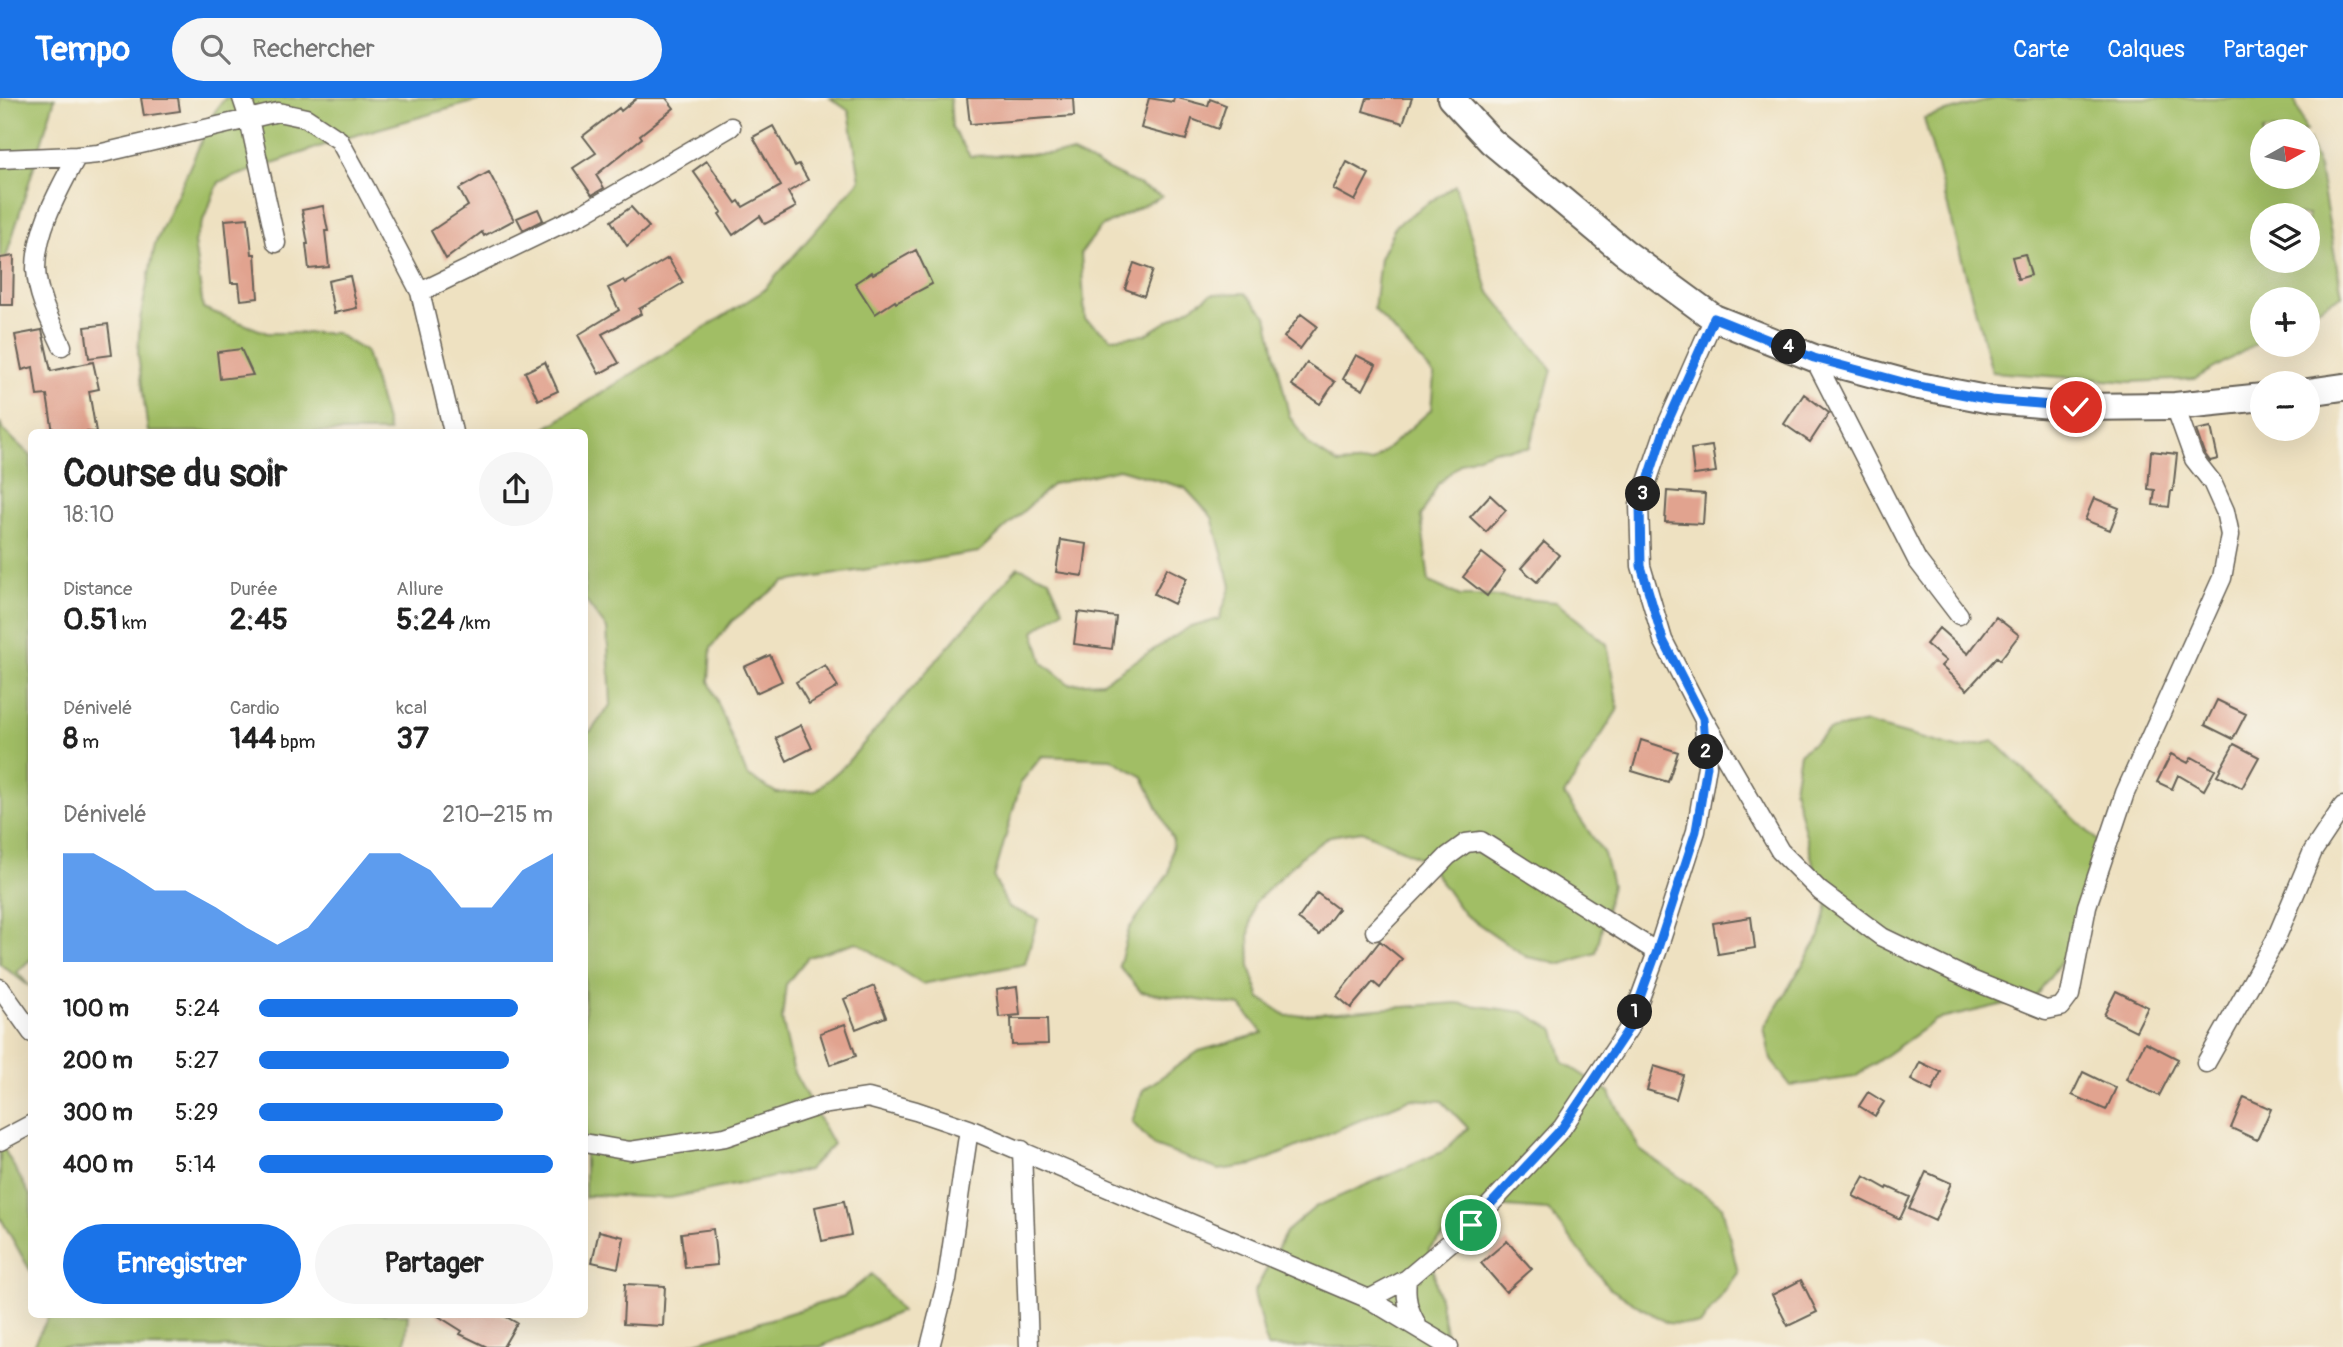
<!DOCTYPE html>
<html lang="fr">
<head>
<meta charset="utf-8">
<style>
  :root { --surface:#fff; --page:#f6f6f6; --text:#222; --muted:#767676; --accent:#1a73e8 }
  body { margin:0; font-family:Pangolin,sans-serif; background:var(--page); color:var(--text); height:100vh; display:flex; flex-direction:column; font-size:26px; white-space:nowrap }
  * { box-sizing:border-box; margin:0 }
  p { font-size:23px; color:var(--muted) }
  .icon { flex:none; width:38px; height:38px; fill:none; stroke:currentColor; stroke-width:2; stroke-linecap:round; stroke-linejoin:round }
  .map { position:relative; flex:1; overflow:hidden }
  .panel { position:absolute; left:28px; top:331px; width:560px; height:889px; display:flex; flex-direction:column; background:var(--surface); border-radius:10px; box-shadow:0 7px 28px #0002 }
  .panel>* { flex:none }
  .needle { width:46px; rotate:82deg }
  .buttons { position:absolute; left:2250px; top:21px; display:grid; gap:14px }
  .buttons a { display:grid; place-items:center; width:70px; height:70px; border-radius:50%; background:var(--surface); box-shadow:0 7px 28px #0002; font-size:35px }
  .pin { position:absolute; display:grid; place-items:center; width:60px; height:60px; color:#fff; margin:-30px; border:4px solid #fff; border-radius:50%; box-shadow:0 2px 7px #0007 }
  .km { position:absolute; width:35px; height:35px; margin:-18px; border-radius:50%; background:#222; color:#fff; font-size:19px; line-height:35px; text-align:center }
  .round { display:grid; place-items:center; flex:none; width:74px; height:74px; border-radius:37px; background:var(--page) }
  .head { display:flex; align-items:center; justify-content:space-between; height:119px; padding:0 35px }
  h1 { font-size:38px; font-weight:800; line-height:52px }
  .stats { display:grid; grid-template-columns:repeat(3,1fr); gap:10px; height:119px; padding:7px 35px }
  .stats div { display:grid; align-content:center }
  .stats b { font-size:30px; font-weight:800 }
  .stats small { font-size:19px; font-weight:400 }
  .stats p { font-size:19px }
  .chart { height:196px; padding:14px 35px }
  .chart p { display:flex; justify-content:space-between }
  .chart svg { width:100%; height:126px; margin-top:7px; fill:var(--accent); opacity:.7 }
  .button { display:flex; gap:14px; margin-top:auto; padding:14px 35px }
  .button a { flex:1; height:80px; border-radius:42px; background:var(--accent); color:#fff; font-size:28px; font-weight:800; line-height:80px; text-align:center }
  .button a+a { background:var(--page); color:var(--text) }
  ul { padding:0 35px; list-style:none; font-size:23px }
  li { display:grid; grid-template-columns:112px 84px 1fr; align-items:center; height:52px }
  li i { height:18px; border-radius:9px; background:var(--accent) }
  header { display:flex; align-items:center; gap:42px; box-sizing:border-box; height:98px; padding:0 35px; background:var(--accent); color:#fff }
  header strong { font-size:33px }
  nav { display:flex; gap:38px; margin-inline-start:auto; font-size:24px }
  .search { width:490px; height:63px; background:var(--page); display:flex; align-items:center; gap:18px; box-sizing:border-box; padding:0 24px; border-radius:38px; color:var(--muted); font-size:26px }
  .map>svg:first-child { display:block }
</style>
</head>
<body>
<header>
<strong>Tempo</strong>
<div class="search"><svg class="icon" aria-label="search" viewBox="0 0 24 24"><circle cx="10" cy="10" r="6"/><path d="M15 15l6 6"/></svg>Rechercher</div>
<nav><a>Carte</a><a>Calques</a><a>Partager</a></nav>
</header>
<div class="map">
<svg width="2343" height="1249" viewBox="0 0 2343 1249">
  <rect width="100%" height="100%" fill="#f7f3e8"/>
  <filter id="ink" filterUnits="userSpaceOnUse"><feTurbulence type="fractalNoise" baseFrequency=".0143" numOctaves="2"/><feDisplacementMap in="SourceGraphic" scale="14" xChannelSelector="R" yChannelSelector="G"/><feConvolveMatrix kernelMatrix="1 2 1 2 8 2 1 2 1" color-interpolation-filters="sRGB"/></filter>
  <filter id="wash" filterUnits="userSpaceOnUse"><feTurbulence type="fractalNoise" baseFrequency=".00686" numOctaves="4" result="noise"/><feDisplacementMap in="SourceGraphic" scale="28" xChannelSelector="R" yChannelSelector="G"/><feGaussianBlur stdDeviation="1.57" result="paint"/><feColorMatrix in="noise" values="0 0 0 0 0 0 0 0 0 0 0 0 0 0 0 0 0 1.4 0 .05"/><feComposite in="paint" operator="in"/></filter>
  <g filter="url(#wash)">
    <rect width="100%" height="100%" fill="#eee1c1"/>
    <path fill="#a1be65" stroke="#5e6d40" stroke-width="2" fill-rule="evenodd" d="M0,0H55L0,179Z
      M225,0H487L339,42L219,84L194,144L203,210L267,235H336L366,254L389,334H148L138,256L140,222L155,146L214,15Z
      M830,0H950L952,30L970,58L1073,55L1162,98L1101,129L1081,155L1085,221L1112,240L1145,237L1212,196L1245,195L1267,218L1289,317L1309,347L1338,366L1372,364L1431,312L1434,277L1374,211L1380,160L1396,127L1455,87L1488,192L1552,272L1529,350L1494,352L1462,364L1438,386L1421,418L1429,484L1460,498H1487L1556,504L1607,546L1618,611L1564,697L1604,756L1612,787L1596,855L1562,866L1527,859L1464,816L1426,763L1362,733L1330,738L1304,756L1254,805L1249,837L1250,869L1260,900L1287,918L1456,905L1523,914L1555,932L1563,964L1609,994L1640,1052L1722,1108L1738,1175L1700,1227L1667,1225L1609,1190L1548,1112L1479,1107L1429,1151L1446,1234L1441,1249H1267L1254,1195L1286,1134L1315,1109L1444,1053L1468,1030L1442,1003L1410,1001L1254,1067L1219,1072L1154,1048L1132,1024L1143,992L1199,953L1263,935L1241,908L1141,894L1119,868L1129,831L1169,775L1173,742L1143,679L1111,661L1042,658L1021,684L994,780L1008,809L1038,821L1025,866L922,886L857,844L808,859L786,886L782,921L794,975L833,1046L808,1072L670,1100L591,1097L585,1100L584,635L591,633L611,606L607,531L585,502L584,334H540L763,193L860,82L849,13ZM1119,371L1185,390L1212,419L1231,488L1219,521L1188,530L1102,584L1069,586L1043,565L1034,533L1063,512L1049,481L1018,469L844,668L815,693L777,695L747,677L709,583L711,550L732,523L784,484L979,454L1053,386Z
      M1997,0H2294L2306,33H2263V79H2308V41L2319,70L2342,197L2308,216V201H2263V242L2195,281L2131,284L1992,274L1924,20ZM2263,117H2308V163H2263Z
      M0,324L3,332L31,358L32,860L17,874L29,888L0,866Z
      M1866,625L1960,651L1994,643L2106,751L2075,844L2035,899L1936,922L1855,979L1791,988L1771,962L1764,930L1820,838L1828,806L1820,793L1794,690L1800,655L1829,632Z
      M0,1044L31,1099V1174L0,1119Z
      M872,1176L901,1213L820,1249H681L844,1198Z
      M50,1216H408L405,1249H32Z"/>
    <g id="blocks">
      <path fill="#e1a38f" d="M141,0H178L180,13L144,18Z
        M637,0H666L674,10L640,37L642,40L596,77L604,90L592,97L573,70L596,55L583,38L619,10L621,13Z
        M967,0H1073L1074,18L970,26Z
        M1149,0L1173,4L1174,0H1178L1208,8L1210,1L1226,7L1218,31L1192,21L1186,42L1141,30Z
        M1367,0H1412L1403,25L1363,13Z
        M773,28L795,68L799,66L808,82L788,94L796,109L765,126L760,118L733,137L719,116L722,114L693,73L707,63L736,105L739,103L743,109L781,88L753,39Z
        M1347,64L1369,76L1355,103L1333,91Z
        M489,74L514,122L484,138L482,134L446,161L431,133L468,108L459,91Z
        M323,108L328,133H325L329,169L309,171L306,146H308L302,112Z
        M631,109L649,129L627,148L611,123Z
        M538,111L543,122L523,132L517,120Z
        M248,120L252,156H255L258,200L241,202L239,185H231L225,122Z
        M916,152L932,186L896,205L895,203L875,216L855,185L872,174L873,176Z
        M2025,156L2031,177L2018,181L2012,159Z
        M14,158L13,207H0V160Z
        M668,160L683,185L639,211L641,216L602,236L619,265L599,276L578,237L619,212L608,190L624,182L626,185Z
        M1134,165L1153,172L1144,198L1125,191Z
        M350,178L357,210L334,215L328,183Z
        M1301,216L1317,228L1300,251L1284,239Z
        M108,226L112,257L89,260L85,229Z
        M42,232L51,273L93,264L99,291L89,293L96,334H53L47,297L37,298L33,269L22,272L15,237Z
        M241,251L253,277L220,281L217,254Z
        M1356,257L1376,267L1363,292L1343,281Z
        M545,264L558,293L538,302L525,274Z
        M1307,265L1335,284L1320,306L1292,287Z
        M1804,296L1829,315L1810,344L1784,326Z
        M2211,329L2218,361L2210,363L2204,355L2196,332Z
        M1712,348L1716,374L1694,377L1691,351Z
        M2151,353L2177,356L2173,393H2171L2169,409L2153,407L2155,392L2148,391Z
        M1667,393L1705,396L1703,426L1665,424Z
        M1490,397L1506,412L1486,434L1470,419Z
        M2094,400L2119,410L2110,432L2085,422Z
        M1061,442L1087,446L1083,478L1056,474Z
        M1544,444L1559,457L1537,484L1521,470Z
        M1482,455L1505,473L1487,498L1463,479Z
        M1167,470L1187,480L1174,506L1154,496Z
        M1078,514L1116,519L1112,551L1074,546Z
        M1996,519L2019,537L2000,562L1997,559L1967,592L1941,568L1946,563L1926,546L1939,530L1968,556Z
        M770,557L782,583L756,595L744,569Z
        M825,567L838,589L809,606L796,584Z
        M2217,602L2246,616L2233,641L2205,627Z
        M801,627L812,650L787,663L776,640Z
        M1641,642L1678,654L1668,684L1632,673Z
        M2234,646L2259,659L2242,690L2217,677Z
        M2171,656L2188,665L2192,659L2215,672L2204,692L2178,677L2172,691L2157,684Z
        M1317,795L1338,811L1319,837L1298,821Z
        M1751,819L1755,850L1718,856L1713,825Z
        M1380,843L1402,861L1380,890L1373,884L1351,910L1337,898Z
        M874,888L886,919L856,931L844,901Z
        M1017,889L1020,917L999,919L996,892Z
        M2116,893L2148,909L2136,933L2104,917Z
        M1011,921H1047L1048,946L1012,947Z
        M845,926L856,958L830,967L820,935Z
        M2145,944L2178,961L2159,998L2126,981Z
        M1920,964L1941,974L1932,993L1911,982Z
        M1654,968L1683,977L1676,1001L1647,992Z
        M2083,974L2116,990L2106,1012L2072,997Z
        M1868,994L1884,1004L1875,1018L1859,1008Z
        M2244,999L2271,1011L2257,1042L2231,1030Z
        M1926,1074L1951,1085L1935,1123L1909,1111Z
        M1864,1078L1887,1091L1888,1089L1910,1099L1900,1121L1853,1098Z
        M844,1103L851,1137L822,1143L815,1109Z
        M713,1131L717,1167L685,1170L681,1135Z
        M599,1133L624,1139L618,1170L592,1164Z
        M1507,1143L1532,1171L1506,1194L1481,1165Z
        M1801,1182L1817,1214L1788,1228L1772,1197Z
        M625,1186L665,1188L663,1228L623,1226Z
        M435,1216H501L517,1225L503,1249H487L460,1236L462,1233Z"/>
    </g>
  </g>
  <g filter="url(#ink)">
    <use href="#blocks" fill-opacity="0" stroke="#666156" stroke-width="2"/>
    <g fill="none" stroke-linecap="round" stroke-linejoin="round">
      <g stroke="#666156" stroke-width="21">
        <path id="street" d="M242,0L249,21L276,145
          M0,61L77,58
          M420,194L582,116L731,29
          M1714,220L1666,329L1639,407L1641,468L1663,542L1703,620L1780,753L1820,793L1882,839L1969,881L2046,912L2061,909L2070,897L2087,808L2125,695L2222,480L2230,437L2225,413L2212,384L2194,361L2175,308
          M62,248C51,224 37,198 36,171C36,131 59,92 77,58L98,56L278,14L306,20L339,42L365,89L420,194L453,334
          M1814,260L1917,462L1959,517
          M1375,833L1448,758L1466,745L1481,743L1657,854
          M0,890L32,935
          M2206,965L2275,843L2313,753L2343,708
          M0,1043L32,1026
          M584,1045L630,1053L725,1039L821,1007L868,1000L916,1013L969,1031L1369,1201L1449,1249
          M1022,1052L1029,1249
          M1407,1181C1405,1200 1408,1211 1417,1227
          M1369,1201L1407,1181L1471,1127L1562,1030L1629,930L1657,854L1696,733L1707,668L1704,627
          M930,1249L947,1182L969,1031"/>
      </g>
      <g stroke="#666156" stroke-width="30">
        <path id="secondary" d="M1451,0L1491,43L1624,154L1714,220L1814,260L1914,287L1991,302L2076,309L2175,308L2263,299
          M2308,294L2343,289"/>
      </g>
      <use href="#street" stroke="#fff" stroke-width="18"/>
      <use href="#secondary" stroke="#fff" stroke-width="26"/>
    </g>
  </g>
  <g fill="none" stroke-linecap="round" stroke-linejoin="round" filter="url(#ink)">
    <g stroke="#fff" stroke-width="14">
      <path id="route" d="M1471,1127L1562,1030L1629,930L1657,853L1696,733L1707,668L1703,620L1663,542L1641,468L1640,407L1665,330L1714,220L1814,260L1914,287L1991,302L2076,309"/>
    </g>
    <use href="#route" stroke="#1a73e8" stroke-width="9"/>
  </g>
</svg>
<div class="buttons">
<a><svg class="needle" viewBox="-14 -14 28 28"><path d="M0-13l5 13h-10z" fill="#e53935"/><path d="M0 13l5-13h-10z" fill="#767676"/></svg></a>
<a><svg class="icon" aria-label="layers" viewBox="0 0 24 24"><path d="M12 4l9 5-9 5-9-5zM3 14l9 5 9-5"/></svg></a>
<a>+</a>
<a>−</a>
</div>
<div class="pin" style="left:1471px;top:1127px;background:#1e9e55"><svg class="icon" aria-label="arrive" viewBox="0 0 24 24"><path d="M6 21V4h12l-3 4 3 4H6"/></svg></div>
<div class="pin" style="left:2076px;top:309px;background:#d93025"><svg class="icon" aria-label="check" viewBox="0 0 24 24"><path d="M5 12l5 5 9-10"/></svg></div>
<b class="km" style="left:1635px;top:914px">1</b>
<b class="km" style="left:1706px;top:654px">2</b>
<b class="km" style="left:1643px;top:396px">3</b>
<b class="km" style="left:1789px;top:249px">4</b>
<section class="panel">
<div class="head"><div><h1>Course du soir</h1><p>18:10</p></div><a class="round"><svg class="icon" aria-label="share" viewBox="0 0 24 24"><path d="M12 15V3M7 8l5-5 5 5M5 13v7h14v-7"/></svg></a></div>
<div class="stats">
<div><p>Distance</p><b>0.51<small> km</small></b></div>
<div><p>Durée</p><b>2:45</b></div>
<div><p>Allure</p><b>5:24<small> /km</small></b></div>
</div>
<div class="stats">
<div><p>Dénivelé</p><b>8<small> m</small></b></div>
<div><p>Cardio</p><b>144<small> bpm</small></b></div>
<div><p>kcal</p><b>37</b></div>
</div>
<div class="chart"><p><span>Dénivelé</span>210–215 m</p>
<svg viewBox="0 0 160 44" preserveAspectRatio="none"><path d="M0 44V6L10 6L20 12L30 19L40 19L50 25L60 32L70 38L80 32L90 19L100 6L110 6L120 12L130 25L140 25L150 12L160 6V44z"/></svg>
</div>
<ul>
<li><b>100 m</b>5:24<i style="width:88%"></i></li>
<li><b>200 m</b>5:27<i style="width:85%"></i></li>
<li><b>300 m</b>5:29<i style="width:83%"></i></li>
<li><b>400 m</b>5:14<i style="width:100%"></i></li>
</ul>
<div class="button"><a>Enregistrer</a><a>Partager</a></div>
</section>
</div>
</body>
</html>
